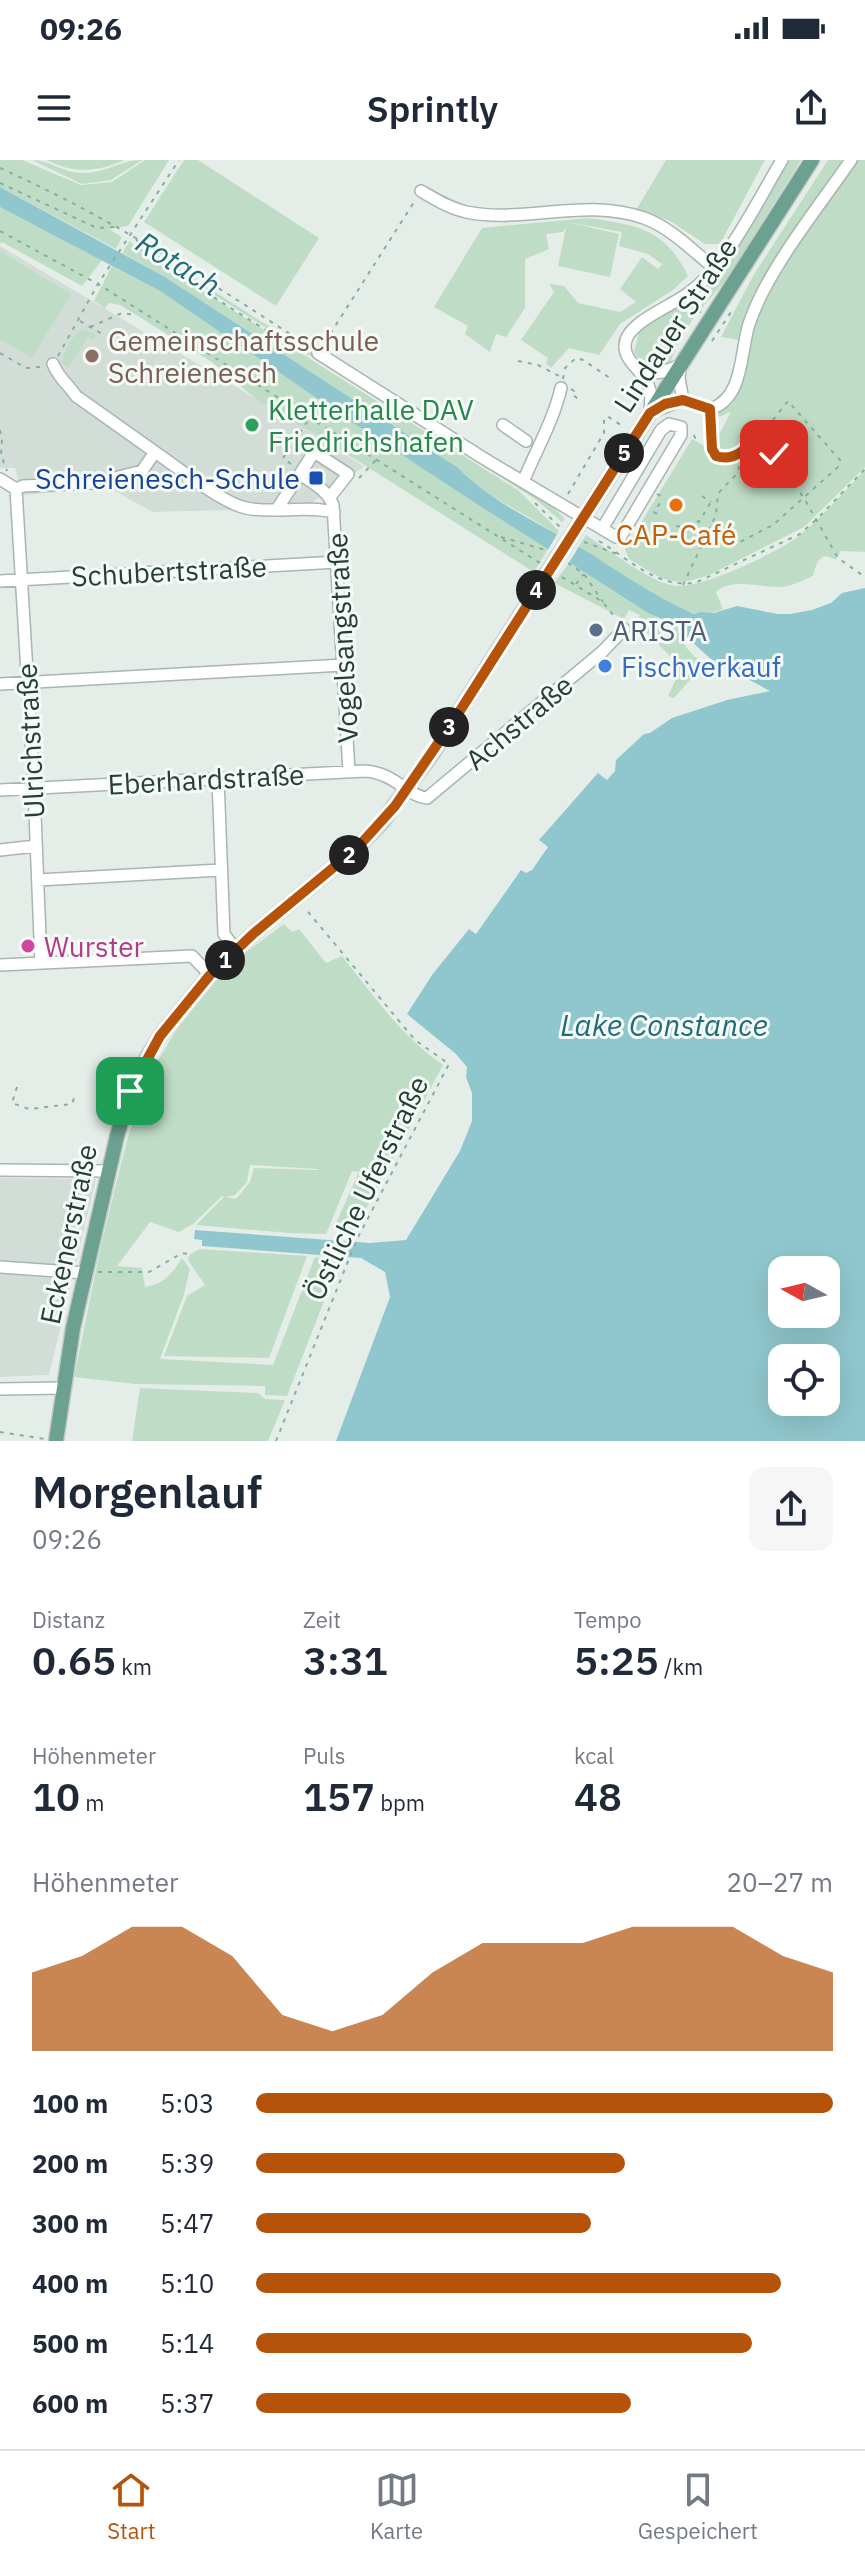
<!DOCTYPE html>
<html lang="de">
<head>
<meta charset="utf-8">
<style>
  :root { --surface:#fff; --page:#f6f6f7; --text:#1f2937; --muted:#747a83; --line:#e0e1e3; --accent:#b45309 }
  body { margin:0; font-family:"IBM Plex Sans",sans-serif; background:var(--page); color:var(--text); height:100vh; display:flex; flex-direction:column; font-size:30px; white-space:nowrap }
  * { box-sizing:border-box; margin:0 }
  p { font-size:26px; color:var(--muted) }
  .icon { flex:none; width:44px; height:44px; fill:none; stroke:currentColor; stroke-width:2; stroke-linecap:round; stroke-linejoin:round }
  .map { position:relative; height:1281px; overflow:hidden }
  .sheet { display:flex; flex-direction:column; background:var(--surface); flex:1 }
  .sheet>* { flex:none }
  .needle { width:52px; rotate:278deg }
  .tools { position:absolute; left:768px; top:1096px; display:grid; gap:16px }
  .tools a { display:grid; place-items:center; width:72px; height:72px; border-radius:16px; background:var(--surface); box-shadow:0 8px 32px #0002; font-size:40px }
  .pin { position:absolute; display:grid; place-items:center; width:68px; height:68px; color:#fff; margin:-34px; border-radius:16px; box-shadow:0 4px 12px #0006 }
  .km { position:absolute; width:40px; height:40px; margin:-20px; border-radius:50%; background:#222; color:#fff; font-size:22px; line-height:40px; text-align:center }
  .round { display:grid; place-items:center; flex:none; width:84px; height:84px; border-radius:16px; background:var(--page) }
  .summary { display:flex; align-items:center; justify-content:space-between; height:136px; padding:0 32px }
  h1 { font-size:44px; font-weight:600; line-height:60px }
  .figures { display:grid; grid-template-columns:repeat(3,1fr); gap:12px; height:136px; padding:8px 32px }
  .figures div { display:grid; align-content:center }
  .figures b { font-size:40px; font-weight:600 }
  .figures small { font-size:22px; font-weight:400 }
  .figures p { font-size:22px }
  .chart { height:224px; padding:16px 32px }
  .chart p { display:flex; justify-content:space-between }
  .chart svg { width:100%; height:144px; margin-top:8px; fill:var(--accent); opacity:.7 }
  ul { padding:0 32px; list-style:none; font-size:26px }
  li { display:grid; grid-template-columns:128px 96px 1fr; align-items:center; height:60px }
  li i { height:20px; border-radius:10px; background:var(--accent) }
  .status { display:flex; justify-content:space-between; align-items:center; height:56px; padding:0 40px; background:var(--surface); direction:ltr }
  .status svg { height:22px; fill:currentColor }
  header { display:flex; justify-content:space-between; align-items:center; height:104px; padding:0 32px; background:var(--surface); font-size:36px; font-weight:600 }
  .menu { display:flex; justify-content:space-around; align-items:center; height:112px; border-top:2px solid var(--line); background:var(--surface); font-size:22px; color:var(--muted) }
  .menu a { display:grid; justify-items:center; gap:4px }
  .menu .current { color:var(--accent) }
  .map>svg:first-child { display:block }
</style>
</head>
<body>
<div class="status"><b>09:26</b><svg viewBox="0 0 49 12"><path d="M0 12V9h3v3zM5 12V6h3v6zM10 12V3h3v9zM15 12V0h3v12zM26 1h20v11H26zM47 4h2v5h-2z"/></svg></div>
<header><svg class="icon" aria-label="menu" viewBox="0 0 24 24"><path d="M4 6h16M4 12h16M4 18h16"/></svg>Sprintly<svg class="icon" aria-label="share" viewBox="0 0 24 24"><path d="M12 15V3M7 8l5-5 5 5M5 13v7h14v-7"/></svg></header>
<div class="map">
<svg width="865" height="1281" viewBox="0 0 865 1281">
  <rect width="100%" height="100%" fill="#e5ede9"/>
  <path fill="#d3ddd8" d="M0,86L310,271L364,307L304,348L153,352L109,328L22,335L15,308H0Z
    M0,1018L96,1019L49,1215L0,1217Z"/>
  <path fill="#bfddc6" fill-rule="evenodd" d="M0,0H22L81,25L112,22L145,0H169L128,66L109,69L122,77L116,89L0,27Z
    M32,0C49,0 62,12 80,13C106,14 119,0 142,0L111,20L82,24Z
    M47,0H124C99,12 72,14 47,0Z
    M184,0H198L319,78L276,146L144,62Z
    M666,0H765L720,84H705L670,61L636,50Z
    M787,0H801L726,120L701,149L704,126Z
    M828,0H845L754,136L739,180L721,177L753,116Z
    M854,0H865V307L804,367L709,415C670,429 662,419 629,399L625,389L692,279L711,290L731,252L719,257L716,254L732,244L737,235L752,170L763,139L791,93Z
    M0,47L12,52L102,100L82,126L2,82L0,84Z
    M588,58C636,65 665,68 688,116L673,130L620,164L599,195L569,188L551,208L546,203L548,198L521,180L554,132L549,124L564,126L578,143L620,152L636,142L620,129L642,97L658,109L662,104L648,94L619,86L622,72L567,62L619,74L610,117L558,106L566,67L563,72L546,74L549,89L525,99V148L506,177L496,174L490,192L465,174L468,166L434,147L482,68Z
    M130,81L141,92L519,331L559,371L557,374L477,327L457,307L165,117L122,93Z
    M0,91L71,134L32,198L0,179Z
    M151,91L554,348L565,359L562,362L535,339L150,94Z
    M112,106L160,131L344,257L548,389L534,412L310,271L284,257L280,245L262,244L212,202L120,145L109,143L105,148L94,141Z
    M699,131L697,152L678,183L671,201L662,208H647L642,205L634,192L639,172Z
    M83,169L97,175L93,180L88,177L68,208L63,204C62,193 73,173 83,169Z
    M865,309V392L841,391L836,399C833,399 830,397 827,396C817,396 815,410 813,416C803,420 792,426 781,427C761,428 732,417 716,432L723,449C714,453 702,456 693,453C655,444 612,408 578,387L586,375C608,389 647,420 671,425C696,432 773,394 795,379C821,359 843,333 865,309Z
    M569,403L648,453L677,466C680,484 691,494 704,504L674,538L668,536L677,517L679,505L637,463L640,455L629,450L624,459L554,423Z
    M284,764L292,772L299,769L326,803L342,796C373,835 401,876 443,905L353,1073L336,1063L359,1012L352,1011L326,1074L289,1073L196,1065L224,1037L222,1036L193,1064L179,1072L150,1062L117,1106L142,1108L145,1127C165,1123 171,1115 182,1098L190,1109L184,1134L160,1199L273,1205L315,1097L339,1103L287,1236L265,1235V1226L136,1224L74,1217L102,1081L126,984L145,922L175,872L204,834L237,799ZM250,1005L318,1009L319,1010L254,1008L250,1022L236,1039L225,1037L235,1035L247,1022Z
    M200,1089L307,1096L269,1198L164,1196L187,1136L205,1125L188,1100L190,1094Z
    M140,1228L258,1233L265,1239L285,1240L268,1281H132Z"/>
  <path fill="#90c7ce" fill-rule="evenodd" d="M0,27L165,117L457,307C490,341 535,361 576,385C616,409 652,436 694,454L701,452L714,453L737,446L778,454H790L812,450L831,443L842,433L865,428V1281H336L390,1137L385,1112L361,1098L202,1086V1080L194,1079L195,1070L370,1083L406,1080L460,991L472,961V933L466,917L467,907L456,894L407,854L432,815L469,769L476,774L521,710L526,713L532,710L548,687L539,680L598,613L607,620L615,611L616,600L644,574L650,573L672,558L727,540L770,531L712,500L682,473L681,467L648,453L480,346L344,257L160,131L0,47ZM782,1110H826V1154H782ZM782,1198H826V1242H782Z"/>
  <path fill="#e5ede9" d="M559,371L581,383L567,406L546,393Z"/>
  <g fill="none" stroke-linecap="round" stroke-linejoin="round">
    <g stroke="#a8b5b0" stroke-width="14">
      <path id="minor" d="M421,31C435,39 449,48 466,52C525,64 584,37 644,58C671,68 692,90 714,108
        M318,193L483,298L616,377L621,376L681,275V267L669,264L661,270L602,369
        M53,204C61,222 67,222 76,236L155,292
        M680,209L679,218L683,240
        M639,210C655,216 665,212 680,205
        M710,249L712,289L716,296L725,298
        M650,251C651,241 652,230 646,221C640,209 624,200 625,185C626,162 673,146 690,132C727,105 758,40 782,0
        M652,252L683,240L710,249C744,239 740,192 749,164C767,110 818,48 851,0
        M503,265L526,281
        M300,314L314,292L348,314L330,337
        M0,319L16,329L34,629L41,803
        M523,322C536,290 553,262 561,228
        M16,329L23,326L95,323L142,311L155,292C177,307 222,343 246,348C275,354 305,345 334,352
        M277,349L300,314C313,323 327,330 333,345L349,611
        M0,421L337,402
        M0,524L343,505
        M218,619L224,774L236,790
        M0,630L365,611C395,613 407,636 427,638L602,492L624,469
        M0,690L36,686
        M38,720L221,710
        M0,805L192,796L210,815
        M0,1010L109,1011
        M0,1107L85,1113
        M0,1229L63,1228"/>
    </g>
    <g stroke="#c2c9c7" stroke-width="17">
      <path id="major" d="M576,369L812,0
        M56,1281L73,1168L117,976L130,931L148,896L160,876L210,815L253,774L357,688L383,661L432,594L553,404"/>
    </g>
    <path stroke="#87afa1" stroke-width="2" stroke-dasharray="4 6" stroke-linecap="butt" d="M0,8C110,57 210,122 310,187
      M0,23L97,68L116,67
      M0,71L98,124L540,403
      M136,78L142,92L307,196
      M700,153L701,139
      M80,161L104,175
      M90,167L122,153L136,155
      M712,181L733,149
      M325,182L416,39
      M0,193L26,208L41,207
      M58,196L98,124L179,0
      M518,201L538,205L561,217
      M563,219L565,208L576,198L583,200L613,220
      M571,229L574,231L572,234L578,239L581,236
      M0,270L2,279L1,295L7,311
      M694,275L697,283
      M759,276L804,338L838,398L862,415
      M291,304L283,298L309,259
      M359,318L376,300
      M568,334L604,273V261L607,256L624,267
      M657,334L666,339
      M702,336L711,342
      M535,343L562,369
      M657,354L654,352L663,339
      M697,361L699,362L711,342
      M676,366L693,368L717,384L738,383L773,365L838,307L840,300L788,241C773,259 755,287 734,296
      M501,377L549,391
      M599,381C630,400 659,430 697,422L800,374L817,359L865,309
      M584,382L620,395
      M568,403L584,414L603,442
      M562,417L603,442L616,459
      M576,424L584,414
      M683,425L716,355L718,334C727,321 743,316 739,296
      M17,927L12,943L29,949L72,944L76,933
      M98,1112H149L182,1093L188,1094
      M0,1272L45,1279
      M276,1281L357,1079L449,904L415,880L304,747"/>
    <use href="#minor" stroke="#fff" stroke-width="11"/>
    <use href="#major" stroke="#6ca091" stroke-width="14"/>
    <g stroke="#c2c9c7" stroke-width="17" stroke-linecap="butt">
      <path id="major-bridge" d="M553,404L576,369"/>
    </g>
    <use href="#major-bridge" stroke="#6ca091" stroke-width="14"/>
  </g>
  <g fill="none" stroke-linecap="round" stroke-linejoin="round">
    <g stroke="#fff" stroke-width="16">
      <path id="route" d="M130,931L160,876L210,815L253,774L357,688L395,646L456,557L650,253L665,244L683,240L710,249L712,289L716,296C736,302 746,288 759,275L774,294"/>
    </g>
    <use href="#route" stroke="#b45309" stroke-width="10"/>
  </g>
  <circle fill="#8d6e63" stroke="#f5faf7" stroke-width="3" cx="92" cy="196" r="8"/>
  <circle fill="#2e9e5b" stroke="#f5faf7" stroke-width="3" cx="252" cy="265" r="8"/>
  <rect fill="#1a4fb4" stroke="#f5faf7" stroke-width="3" x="308" y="310" width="16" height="16" rx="4"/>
  <circle fill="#e8710a" stroke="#f5faf7" stroke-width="3" cx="676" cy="345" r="8"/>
  <circle fill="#5c6f8a" stroke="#f5faf7" stroke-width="3" cx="596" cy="470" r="8"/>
  <circle fill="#3f7fe0" stroke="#f5faf7" stroke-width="3" cx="605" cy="506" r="8"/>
  <circle fill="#d1479c" stroke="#f5faf7" stroke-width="3" cx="28" cy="786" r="8"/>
  <g text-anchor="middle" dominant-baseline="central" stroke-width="6" stroke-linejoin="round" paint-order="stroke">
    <g font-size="28" fill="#253e36" stroke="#f5faf7">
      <text transform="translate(675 165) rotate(-57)">Lindauer Straße</text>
      <text transform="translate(169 411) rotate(-3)">Schubertstraße</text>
      <text transform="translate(342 478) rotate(-93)">Vogelsangstraße</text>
      <text transform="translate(519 562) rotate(-40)">Achstraße</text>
      <text transform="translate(30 581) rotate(-93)">Ulrichstraße</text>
      <text transform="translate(206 619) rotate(-3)">Eberhardstraße</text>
      <text transform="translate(366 1028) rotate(-64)">Östliche Uferstraße</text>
      <text transform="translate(68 1074) rotate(-78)">Eckenerstraße</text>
    </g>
    <g font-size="28" fill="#785e54" stroke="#f5faf7" text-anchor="start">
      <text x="108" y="180">Gemeinschaftsschule<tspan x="108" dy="32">Schreienesch</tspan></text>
    </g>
    <g font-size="28" fill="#27864d" stroke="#f5faf7" text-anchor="start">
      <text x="268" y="249">Kletterhalle DAV<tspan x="268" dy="32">Friedrichshafen</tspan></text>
    </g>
    <g font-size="28" fill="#164399" stroke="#f5faf7" text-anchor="end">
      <text x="300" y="318">Schreienesch-Schule</text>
    </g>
    <g font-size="28" fill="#c56008" stroke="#f5faf7">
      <text x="676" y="374">CAP-Café</text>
    </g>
    <g font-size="28" fill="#4e5e75" stroke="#f5faf7" text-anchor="start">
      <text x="612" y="470">ARISTA</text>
    </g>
    <g font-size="28" fill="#366cbe" stroke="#f5faf7" text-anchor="start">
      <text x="621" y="506">Fischverkauf</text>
    </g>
    <g font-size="28" fill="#b23c85" stroke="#f5faf7" text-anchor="start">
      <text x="44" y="786">Wurster</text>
    </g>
    <g font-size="30" font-style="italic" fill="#226c77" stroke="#f5faf7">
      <text transform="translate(179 103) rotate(32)">Rotach</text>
      <text x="664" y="864">Lake Constance</text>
    </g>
  </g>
</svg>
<div class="tools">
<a><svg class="needle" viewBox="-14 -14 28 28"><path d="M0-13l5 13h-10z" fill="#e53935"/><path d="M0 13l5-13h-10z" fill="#747a83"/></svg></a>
<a><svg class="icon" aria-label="locate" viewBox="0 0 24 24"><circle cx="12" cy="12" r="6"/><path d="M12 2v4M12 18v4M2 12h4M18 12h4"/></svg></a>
</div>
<div class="pin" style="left:130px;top:931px;background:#1e9e55"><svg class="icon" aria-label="arrive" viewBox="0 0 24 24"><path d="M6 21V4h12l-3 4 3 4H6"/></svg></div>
<div class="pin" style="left:774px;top:294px;background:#d93025"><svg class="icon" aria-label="check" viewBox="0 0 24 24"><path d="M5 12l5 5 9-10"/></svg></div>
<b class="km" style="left:225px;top:800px">1</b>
<b class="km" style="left:349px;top:695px">2</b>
<b class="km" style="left:449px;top:567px">3</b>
<b class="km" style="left:536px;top:430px">4</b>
<b class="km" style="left:624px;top:293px">5</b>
</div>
<section class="sheet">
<div class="summary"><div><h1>Morgenlauf</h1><p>09:26</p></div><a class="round"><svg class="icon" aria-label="share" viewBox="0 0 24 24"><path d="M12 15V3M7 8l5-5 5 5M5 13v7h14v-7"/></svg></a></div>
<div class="figures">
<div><p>Distanz</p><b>0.65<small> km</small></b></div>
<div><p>Zeit</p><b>3:31</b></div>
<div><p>Tempo</p><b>5:25<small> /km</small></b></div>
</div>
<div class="figures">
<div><p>Höhenmeter</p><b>10<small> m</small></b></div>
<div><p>Puls</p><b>157<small> bpm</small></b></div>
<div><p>kcal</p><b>48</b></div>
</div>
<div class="chart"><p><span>Höhenmeter</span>20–27 m</p>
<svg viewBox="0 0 160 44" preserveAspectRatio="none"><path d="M0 44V20L10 15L20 6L30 6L40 15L50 33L60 38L70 33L80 20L90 11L100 11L110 11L120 6L130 6L140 6L150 15L160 20V44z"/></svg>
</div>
<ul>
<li><b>100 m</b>5:03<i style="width:100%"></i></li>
<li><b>200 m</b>5:39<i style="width:64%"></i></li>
<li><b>300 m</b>5:47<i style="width:58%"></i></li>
<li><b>400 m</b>5:10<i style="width:91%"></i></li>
<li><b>500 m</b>5:14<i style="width:86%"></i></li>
<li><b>600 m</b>5:37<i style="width:65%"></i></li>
</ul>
</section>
<nav class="menu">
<a class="current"><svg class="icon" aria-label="home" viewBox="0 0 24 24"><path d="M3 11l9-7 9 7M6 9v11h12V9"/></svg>Start</a>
<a><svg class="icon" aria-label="map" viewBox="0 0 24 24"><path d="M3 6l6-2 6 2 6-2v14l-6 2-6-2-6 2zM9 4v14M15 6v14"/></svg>Karte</a>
<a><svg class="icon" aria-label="saved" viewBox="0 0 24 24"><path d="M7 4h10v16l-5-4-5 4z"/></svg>Gespeichert</a>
</nav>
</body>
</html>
